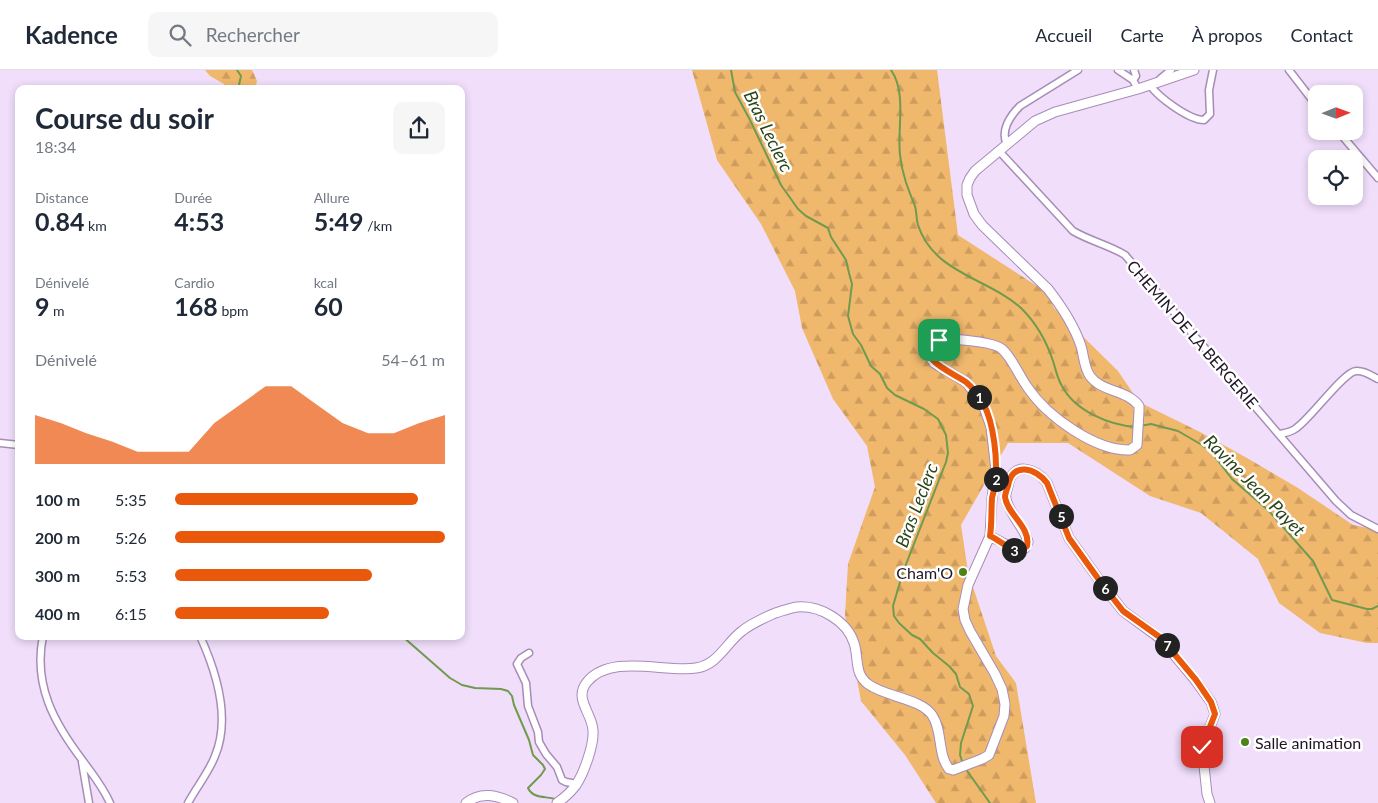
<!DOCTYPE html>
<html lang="fr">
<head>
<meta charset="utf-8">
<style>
  :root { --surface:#fff; --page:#f6f6f7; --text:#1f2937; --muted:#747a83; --line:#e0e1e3; --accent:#ea580c }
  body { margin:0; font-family:Lato,sans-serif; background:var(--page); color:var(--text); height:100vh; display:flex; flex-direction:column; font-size:19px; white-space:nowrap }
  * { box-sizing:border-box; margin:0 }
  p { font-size:16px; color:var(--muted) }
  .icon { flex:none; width:28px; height:28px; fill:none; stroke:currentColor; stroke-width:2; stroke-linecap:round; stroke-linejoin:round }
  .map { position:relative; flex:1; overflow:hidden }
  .side { position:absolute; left:15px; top:15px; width:450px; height:555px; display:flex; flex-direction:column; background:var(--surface); border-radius:10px; box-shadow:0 2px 8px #0003 }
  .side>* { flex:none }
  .needle { width:32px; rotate:89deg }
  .tools { position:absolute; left:1308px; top:15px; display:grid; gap:10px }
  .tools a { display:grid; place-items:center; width:55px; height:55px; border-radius:10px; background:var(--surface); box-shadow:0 2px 8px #0003; font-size:25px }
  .pin { position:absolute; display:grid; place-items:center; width:42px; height:42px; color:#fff; margin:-21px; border-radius:10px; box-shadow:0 2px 8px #0006 }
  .km { position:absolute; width:25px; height:25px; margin:-12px; border-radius:50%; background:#222; color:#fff; font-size:14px; line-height:25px; text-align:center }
  .round { display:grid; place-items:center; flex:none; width:52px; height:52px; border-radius:10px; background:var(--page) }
  .summary { display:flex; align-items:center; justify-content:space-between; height:85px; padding:0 20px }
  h1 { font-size:28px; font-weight:700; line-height:38px }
  .metrics { display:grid; grid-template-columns:repeat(3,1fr); gap:8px; height:85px; padding:5px 20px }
  .metrics div { display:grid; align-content:center }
  .metrics b { font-size:25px; font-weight:700 }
  .metrics small { font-size:14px; font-weight:400 }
  .metrics p { font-size:14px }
  .chart { height:140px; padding:10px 20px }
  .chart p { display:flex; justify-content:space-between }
  .chart svg { width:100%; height:90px; margin-top:5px; fill:var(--accent); opacity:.7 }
  ul { padding:0 20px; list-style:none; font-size:16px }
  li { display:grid; grid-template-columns:80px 60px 1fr; align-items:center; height:38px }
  li i { height:12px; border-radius:6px; background:var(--accent) }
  header { display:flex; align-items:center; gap:30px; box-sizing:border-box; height:70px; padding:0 25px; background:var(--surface); border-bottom:1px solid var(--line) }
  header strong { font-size:24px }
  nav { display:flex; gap:28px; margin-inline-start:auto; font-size:18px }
  .search { width:350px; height:45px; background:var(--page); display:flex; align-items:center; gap:12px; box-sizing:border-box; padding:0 18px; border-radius:10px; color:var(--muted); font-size:19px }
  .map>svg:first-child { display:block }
</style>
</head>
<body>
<header>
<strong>Kadence</strong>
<div class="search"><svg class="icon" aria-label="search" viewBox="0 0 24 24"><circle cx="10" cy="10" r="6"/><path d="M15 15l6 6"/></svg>Rechercher</div>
<nav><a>Accueil</a><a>Carte</a><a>À propos</a><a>Contact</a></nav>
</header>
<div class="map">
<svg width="1378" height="733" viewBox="0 0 1378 733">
  <defs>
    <pattern id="forest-firs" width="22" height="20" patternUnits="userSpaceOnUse" patternTransform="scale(1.25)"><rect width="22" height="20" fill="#f0b86d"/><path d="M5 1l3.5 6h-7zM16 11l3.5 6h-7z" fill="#ce9d5e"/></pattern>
  </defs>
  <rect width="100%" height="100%" fill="#f0defb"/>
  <path fill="url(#forest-firs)" d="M205,0H252L257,11L255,19H224V14L210,6Z
    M692,0H937L958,165L1040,218L1044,215L1054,238L1118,301L1139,332L1200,362L1247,388L1298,418L1353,455L1378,460V573H1367L1320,563L1279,533L1258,489L1201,443L1150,426L1068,373H1008L961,455L968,502L996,586L1016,613L1036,733H936L905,685L861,631L845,545L848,494L875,417L867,376L833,329L802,258L795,221L761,154L717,90Z"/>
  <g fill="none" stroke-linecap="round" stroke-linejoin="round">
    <path stroke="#709b4e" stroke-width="2" d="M237,0L241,6L238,19
      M731,0L735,22L750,50L781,115L798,139L806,146L828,158L831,167L846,190L849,203L852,214L848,246L853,264L861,275L871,296L880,304L887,318L895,325L924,339L938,349L946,365L948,383L946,392L903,502L893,536L894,546L899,553L912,565L920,569L933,583L949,596L956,604L960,617L969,624L973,636L961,673L960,685L963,694
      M891,0C907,23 897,58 900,85C902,104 908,119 915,136C917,143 916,149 918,155C934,204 989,208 1022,239C1036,253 1047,273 1053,291C1056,300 1057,308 1062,316C1075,341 1109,355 1136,357
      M1140,356L1151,354L1178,361L1202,375L1212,383L1232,409L1268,440L1313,491L1332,530L1367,539H1372L1378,536
      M402,566L450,608L462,615L475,618L501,619L508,621L512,626L514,635L529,670L533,685L543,695L545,699L541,705L528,718C533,729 546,726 555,729
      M965,698L990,733"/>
    <g stroke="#a88cb8" stroke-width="9">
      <path id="street" d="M1118,0L1133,10L1138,19
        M1289,0L1316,35
        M1133,10L1136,6L1134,0
        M1160,11V9L1171,0
        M1150,15C1158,27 1189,50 1204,50L1210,44L1209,20L1213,0
        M1338,61L1378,108
        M1007,74C1000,61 1010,46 1020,36L1078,0
        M999,81L1073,161C1090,171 1109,175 1125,185L1336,431L1351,445L1378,459
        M1280,364C1285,363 1291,362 1295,359C1310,350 1343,302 1356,301C1364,300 1372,306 1378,309
        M0,373L19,375
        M43,566C33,615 54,653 83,691C93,705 103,717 110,733
        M529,583L521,588L517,594L526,613L528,636L538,662L539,672L546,684L557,697L562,710L566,712L577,714
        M82,692L89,733
        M188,733C196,718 209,702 215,686C231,648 216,601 200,566"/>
    </g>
    <g stroke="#a88cb8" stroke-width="11">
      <path id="secondary" d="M990,466L1016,480L1025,478L1028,472L1026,466C1021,455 1007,439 1006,428C1005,425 1007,420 1008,416C1012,391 1035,397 1047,413L1069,468L1102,514L1123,541L1161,569L1195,610L1211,632L1215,644L1202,677L1207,724L1210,733
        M466,733C481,721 497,725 513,733
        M557,733C564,728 571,722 576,715C584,703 594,675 593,661C593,644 573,629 587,612C611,583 665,603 696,598C718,595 726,573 742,561C752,553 764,548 775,543C782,541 790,538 797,537C820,535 847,551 854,573C859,588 854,604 868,614C885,627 920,628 932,645C943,661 937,683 949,699L953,700L982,689L989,685L1004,646L1005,634L1002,619L995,604L970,561L965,550L963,539L968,515L990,466L992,428L996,400L991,357L983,334L966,312L934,293L929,282C931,277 933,273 938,271C949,267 994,272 1002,279C1013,289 1019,306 1028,318C1047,346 1095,381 1130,380L1137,375L1139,341V336C1128,320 1101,322 1090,306C1084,298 1084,286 1081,276C1074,255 1062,237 1048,219L982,155L974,144L967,125V115L970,108L975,101L1035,51L1055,42L1138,19L1194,0"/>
    </g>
    <use href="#street" stroke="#fff" stroke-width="6"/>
    <use href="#secondary" stroke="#fff" stroke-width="9"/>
  </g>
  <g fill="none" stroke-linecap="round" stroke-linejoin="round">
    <g stroke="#fff" stroke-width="10">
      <path id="route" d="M939,270C909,287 956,304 966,312C973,318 979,326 983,333C994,353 998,391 995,413C995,418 993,423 992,428C991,441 992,454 990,466C1002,471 1015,487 1027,476C1031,457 1007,444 1005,427C1005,424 1007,419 1008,416C1012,391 1036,398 1047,413L1069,468L1102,514L1123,541L1161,568L1196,610L1211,632L1215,644L1202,677"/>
    </g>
    <use href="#route" stroke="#ea580c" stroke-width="6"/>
  </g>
  <g fill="#4c8218" stroke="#fff" stroke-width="2">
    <circle cx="963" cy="502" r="5"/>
    <circle cx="1245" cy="672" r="5"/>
  </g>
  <g text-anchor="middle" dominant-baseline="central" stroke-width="5" stroke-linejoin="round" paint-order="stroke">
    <g font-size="16" fill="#201526" stroke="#fff">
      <text transform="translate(1193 264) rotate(49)">CHEMIN DE LA BERGERIE</text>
    </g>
    <g font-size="16" fill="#201526" stroke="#fff" text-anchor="end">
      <text x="953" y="502">Cham'O</text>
      <text x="1255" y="672" text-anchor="start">Salle animation</text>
    </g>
    <g font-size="18" font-style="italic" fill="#2b4517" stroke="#fff">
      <text transform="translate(769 61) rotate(64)">Bras Leclerc</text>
      <text transform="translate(1255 415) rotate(45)">Ravine Jean Payet</text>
      <text transform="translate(916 435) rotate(-69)">Bras Leclerc</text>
    </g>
  </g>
</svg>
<div class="tools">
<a><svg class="needle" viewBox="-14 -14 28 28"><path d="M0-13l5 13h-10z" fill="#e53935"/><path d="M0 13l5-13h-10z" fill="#747a83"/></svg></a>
<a><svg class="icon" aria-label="locate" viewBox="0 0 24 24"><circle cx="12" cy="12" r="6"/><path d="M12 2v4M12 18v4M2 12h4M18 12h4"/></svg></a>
</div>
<div class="pin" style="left:939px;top:270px;background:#1e9e55"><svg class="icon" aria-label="arrive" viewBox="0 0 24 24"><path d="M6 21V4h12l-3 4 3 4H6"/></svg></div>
<div class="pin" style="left:1202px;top:677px;background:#d93025"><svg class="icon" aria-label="check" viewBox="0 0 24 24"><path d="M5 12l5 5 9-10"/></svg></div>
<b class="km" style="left:979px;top:327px">1</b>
<b class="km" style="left:996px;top:409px">2</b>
<b class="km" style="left:1014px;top:480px">3</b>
<b class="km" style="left:1061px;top:446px">5</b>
<b class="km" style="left:1105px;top:518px">6</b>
<b class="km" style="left:1167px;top:575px">7</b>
<section class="side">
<div class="summary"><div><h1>Course du soir</h1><p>18:34</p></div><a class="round"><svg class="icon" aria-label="share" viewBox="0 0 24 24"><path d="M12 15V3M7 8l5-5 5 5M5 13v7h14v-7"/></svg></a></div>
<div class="metrics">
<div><p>Distance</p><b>0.84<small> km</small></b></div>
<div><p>Durée</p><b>4:53</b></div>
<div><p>Allure</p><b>5:49<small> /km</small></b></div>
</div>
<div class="metrics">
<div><p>Dénivelé</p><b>9<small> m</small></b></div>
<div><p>Cardio</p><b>168<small> bpm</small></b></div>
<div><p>kcal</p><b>60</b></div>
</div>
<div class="chart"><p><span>Dénivelé</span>54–61 m</p>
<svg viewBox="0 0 160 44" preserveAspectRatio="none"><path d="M0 44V20L10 24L20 29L30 33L40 38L50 38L60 38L70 24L80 15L90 6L100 6L110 15L120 24L130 29L140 29L150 24L160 20V44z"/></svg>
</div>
<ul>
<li><b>100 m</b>5:35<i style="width:90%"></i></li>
<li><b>200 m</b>5:26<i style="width:100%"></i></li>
<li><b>300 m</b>5:53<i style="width:73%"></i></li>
<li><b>400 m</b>6:15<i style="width:57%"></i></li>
</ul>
</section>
</div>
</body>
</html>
